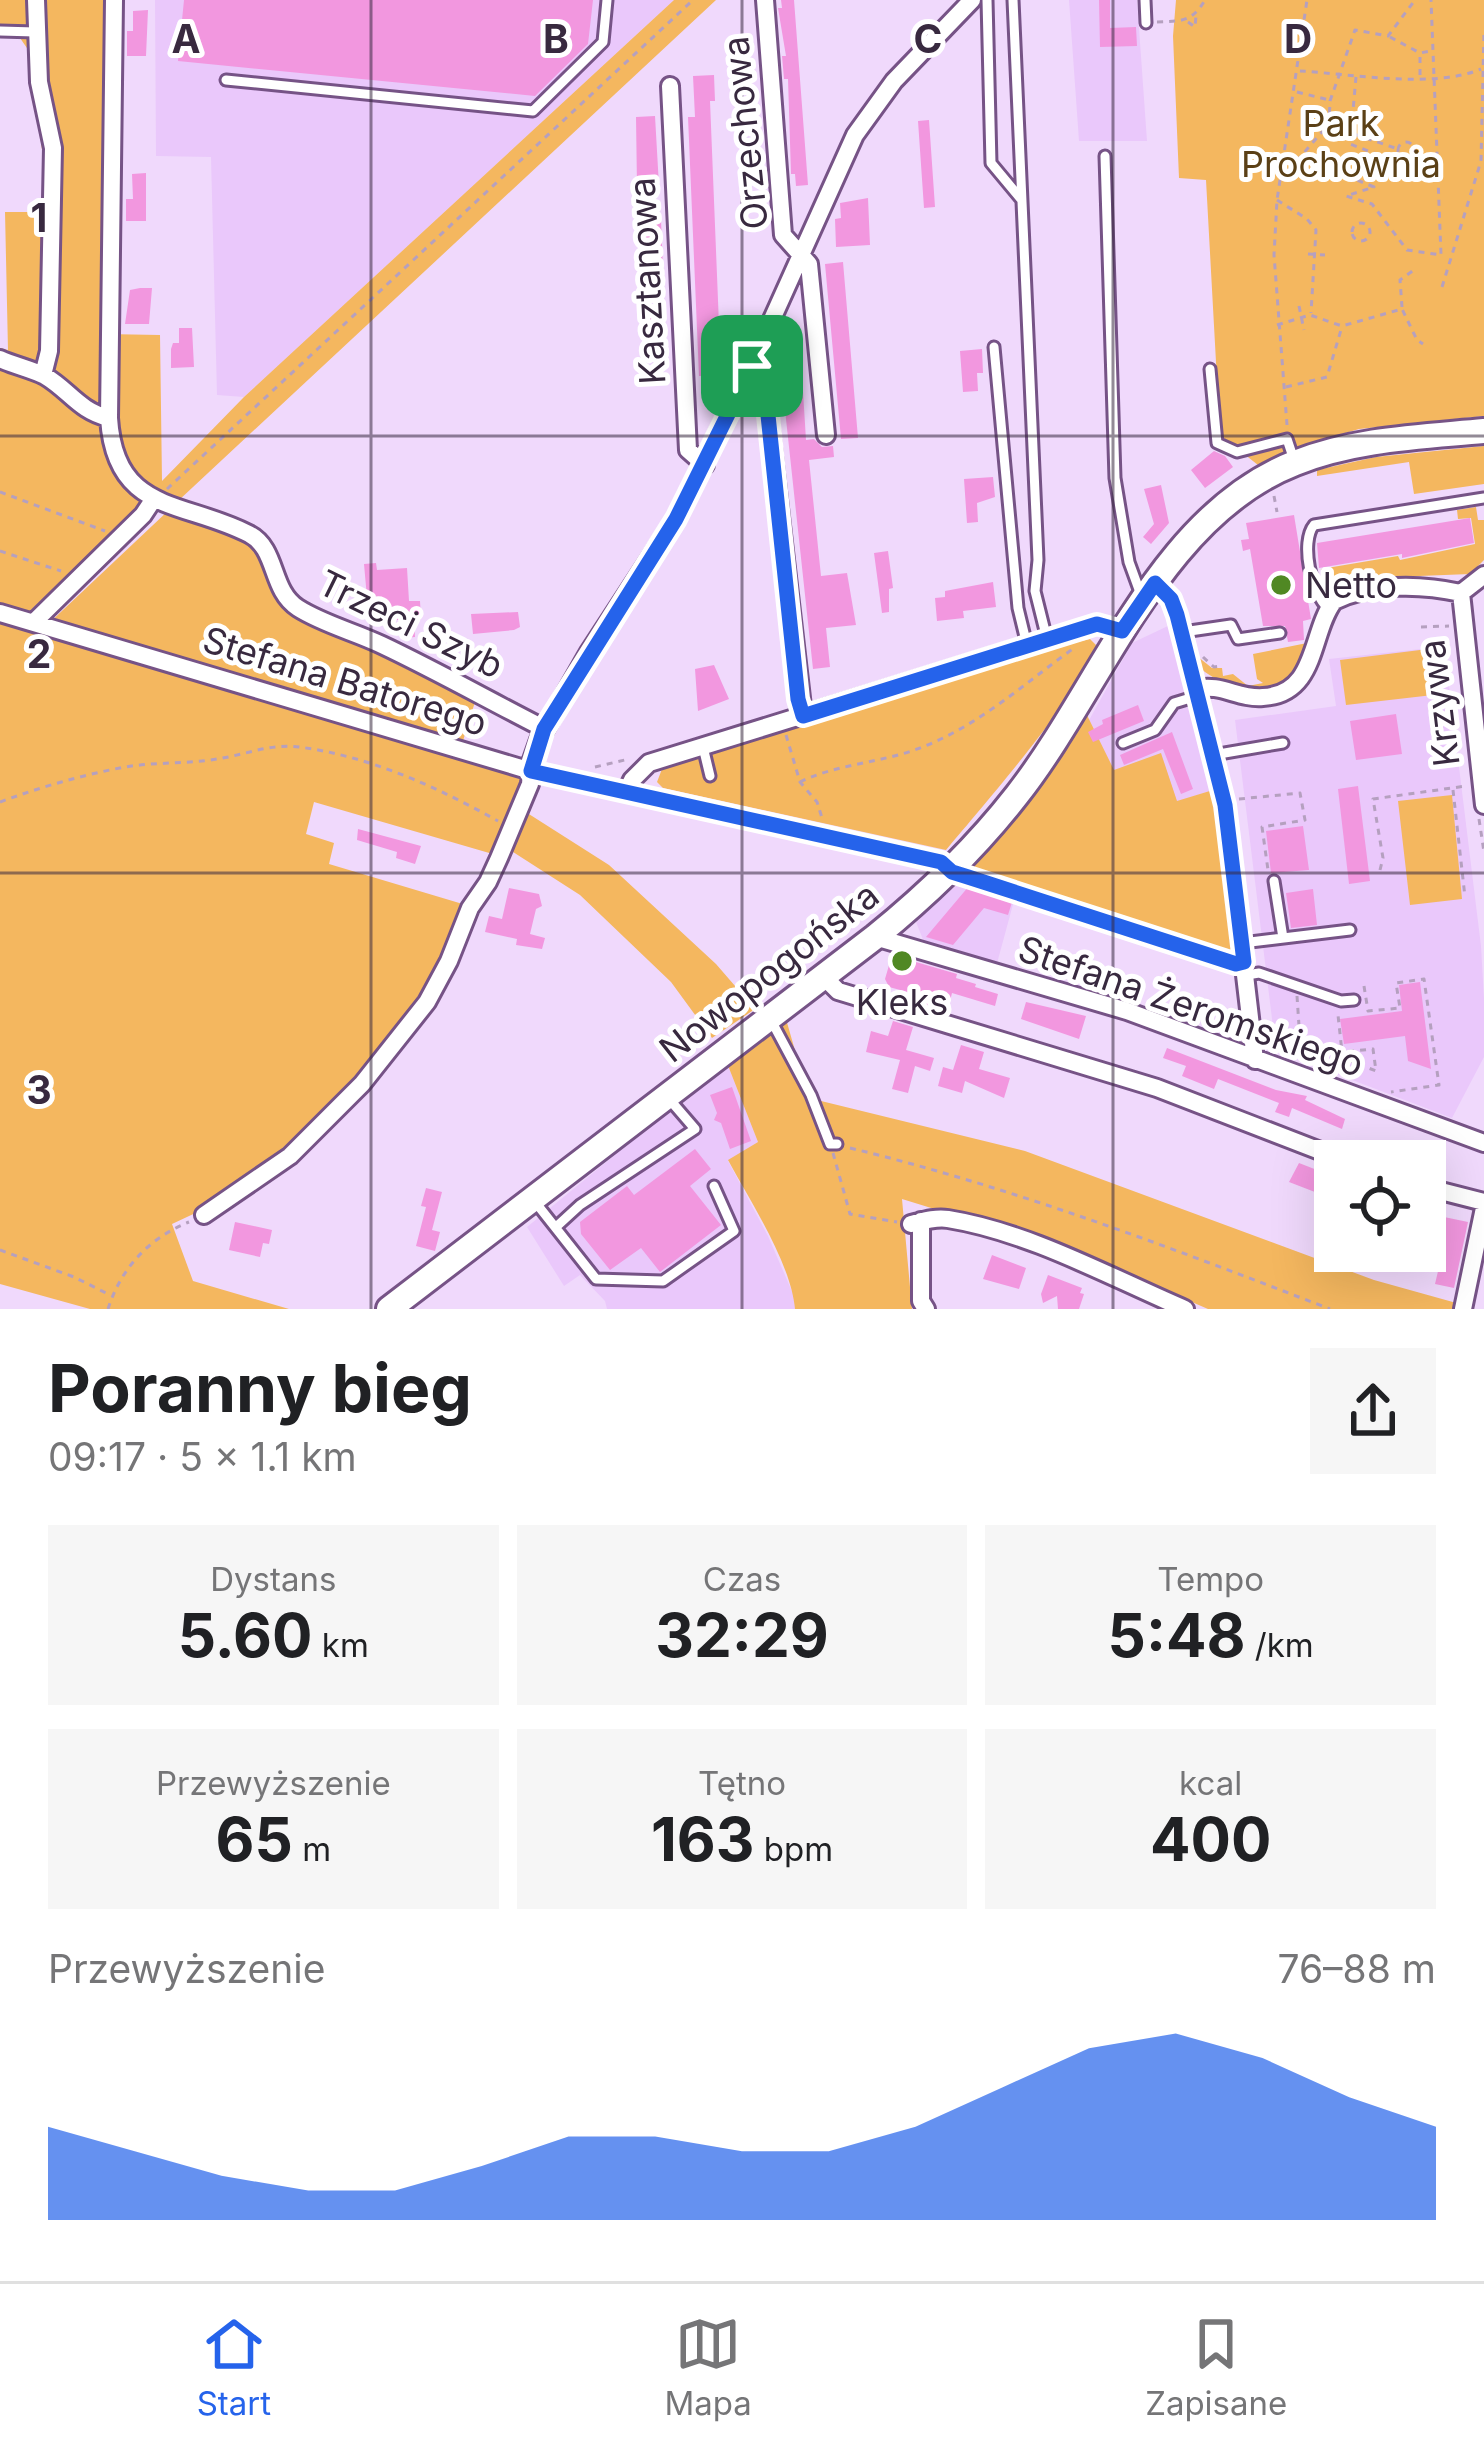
<!DOCTYPE html>
<html lang="pl">
<head>
<meta charset="utf-8">
<style>
  :root { --surface:#fff; --page:#f6f6f6; --text:#202124; --muted:#757577; --line:#e0e0e0; --accent:#2563eb }
  body { margin:0; font-family:Inter,sans-serif; background:var(--page); color:var(--text); height:100vh; display:flex; flex-direction:column; font-size:45px; white-space:nowrap }
  * { box-sizing:border-box; margin:0 }
  p { font-size:39px; color:var(--muted) }
  .icon { flex:none; width:66px; height:66px; fill:none; stroke:currentColor; stroke-width:2; stroke-linecap:round; stroke-linejoin:round }
  .map { position:relative; height:1309px; overflow:hidden }
  .details { display:flex; flex-direction:column; background:var(--surface); flex:1 }
  .details>* { flex:none }
  .fabs { position:absolute; left:1314px; top:1140px; display:grid; gap:24px }
  .fabs a { display:grid; place-items:center; width:132px; height:132px; border-radius:0px; background:var(--surface); box-shadow:0 12px 48px #0002; font-size:60px }
  .pin { position:absolute; display:grid; place-items:center; width:102px; height:102px; color:#fff; margin:-51px; border-radius:24px; box-shadow:0 6px 18px #0006 }
  .round { display:grid; place-items:center; flex:none; width:126px; height:126px; border-radius:0px; background:var(--page) }
  .summary { display:flex; align-items:center; justify-content:space-between; height:204px; padding:0 48px }
  h1 { font-size:66px; font-weight:700; line-height:90px }
  .stats { display:grid; grid-template-columns:repeat(3,1fr); gap:18px; height:204px; padding:12px 48px }
  .stats div { display:grid; align-content:center; border-radius:0px; background:var(--page); text-align:center }
  .stats b { font-size:60px; font-weight:700 }
  .stats small { font-size:33px; font-weight:400 }
  .stats p { font-size:33px }
  .chart { height:336px; padding:24px 48px }
  .chart p { display:flex; justify-content:space-between }
  .chart svg { width:100%; height:216px; margin-top:12px; fill:var(--accent); opacity:.7 }
  .tabs { display:flex; justify-content:space-around; align-items:center; height:168px; border-top:3px solid var(--line); background:var(--surface); font-size:33px; color:var(--muted) }
  .tabs a { display:grid; justify-items:center; gap:6px }
  .tabs .selected { color:var(--accent) }
  .map>svg:first-child { display:block }
</style>
</head>
<body>
<div class="map">
<svg width="1484" height="1309" viewBox="0 0 1484 1309">
  <rect width="100%" height="100%" fill="#f0d9fc"/>
  <path fill="#eac8fb" d="M155,0H674L244,397L217,395L211,157L156,156Z
    M1069,0H1137L1147,141H1079Z
    M1170,625L1213,790L1177,802L1114,771L1088,722L1132,643Z
    M1430,648L1445,653L1481,946L1484,999V1057L1452,1118L1276,1051L1235,720L1336,706L1329,659Z
    M963,879L1015,897L996,967L924,942L916,922Z
    M727,1063L758,1142L728,1161L768,1236L794,1296L795,1309H607L605,1301L580,1275L564,1286L527,1227Z"/>
  <path fill="#f4b75f" d="M0,0H106L105,334L160,335L162,481L244,397L674,0H716L178,501L151,484L138,487L143,499L138,508L29,612L0,603V348L8,350L5,212H44V165L29,51L20,38L0,37Z
    M1176,0H1484V416L1359,429L1288,450L1258,465L1220,435L1206,180L1179,178L1173,36Z
    M1484,446V484L1414,494L1409,462L1317,476V470L1376,457Z
    M1476,507L1478,520H1484V560L1470,574L1368,578L1329,592L1324,590L1321,569L1398,556L1400,560L1475,544L1471,518L1458,519L1457,510Z
    M170,509L261,541L296,607L478,692L462,744L46,626Z
    M0,623L461,759L536,777L521,809L609,865L716,964L755,1009L712,1038L671,982L580,895L507,848L503,857L314,802L306,834L334,843L329,864L466,905L426,996L358,1080L287,1153L236,1194L172,1224L193,1281L289,1309H90L0,1284Z
    M1090,639L1096,645C1091,682 976,814 946,850L663,788L657,782L662,769L1017,656Z
    M1312,642L1304,665L1282,690C1258,691 1225,687 1205,672C1197,667 1196,655 1194,646L1197,656L1212,668H1222L1223,676L1233,674L1248,686L1263,683L1257,679L1253,654Z
    M1428,649L1433,695L1346,705L1340,660Z
    M1083,707L1114,770L1161,753L1177,801L1213,790L1219,813L1232,955L967,874L1025,802Z
    M1452,795L1462,899L1410,905L1398,801Z
    M786,1019L796,1054L817,1100L1025,1151L1374,1280L1460,1304L1458,1309H1208L1081,1254L902,1199L912,1309H795C791,1263 750,1201 728,1160L758,1142L727,1063Z"/>
  <path fill="#f297df" d="M184,0H593L588,44L535,96L178,61Z
    M781,0H794L808,185L796,186L795,174H791L788,79H784L782,56H786L778,8H782Z
    M1099,0H1110V28L1136,27L1137,46L1100,47Z
    M148,10L146,56H127V31H133V11Z
    M714,75L715,101H710L721,375L699,376L688,117H695L693,76Z
    M655,116L659,186L637,187L636,117Z
    M929,120L935,207L924,208L918,121Z
    M146,173V221H126V199H133L132,174Z
    M868,198L870,245L836,247L835,219L841,218L840,203Z
    M661,220L663,271L641,272L639,221Z
    M843,262L858,438L841,439L825,264Z
    M140,288H152L149,324H125L130,290Z
    M664,306L667,357L644,358L642,307Z
    M179,328H192L194,367L171,368V349L173,343H179Z
    M800,343L806,440L814,439L822,447L833,446L834,457L809,460L821,576L847,573L856,625L826,628L830,667L813,669L782,382V345Z
    M982,349L983,373H977L978,391L963,392L960,351Z
    M1214,451L1225,456L1233,467L1205,488L1191,470Z
    M993,477L995,497L977,503L978,522L967,523L964,479Z
    M1161,485L1169,523L1151,544L1143,537L1154,524L1144,489Z
    M1294,515L1311,619L1303,621L1304,640L1288,642L1285,626H1263L1250,549L1243,551L1241,540L1249,539L1246,523Z
    M1470,518L1474,543L1402,558V554L1319,568L1317,543Z
    M888,551L893,588L889,589V612L882,613L874,553Z
    M376,563L377,570L407,568L409,601H420L421,619L414,620L415,637L404,638L403,620H369L364,564Z
    M993,582L996,607L963,611L964,618L937,621L935,598L945,597V591Z
    M518,612L520,627L514,630L473,634L471,614Z
    M714,665L729,699L698,711L695,669Z
    M1138,705L1144,721L1093,742L1088,732L1103,724L1102,720Z
    M1396,714L1402,754L1356,760L1350,721Z
    M1172,732L1193,789L1181,794L1163,749L1124,765L1120,755Z
    M1358,786L1370,881L1349,884L1338,789Z
    M1303,826L1309,870L1271,873L1266,831Z
    M358,829L421,846L415,864L396,858L397,852L357,840Z
    M969,886L1013,899L1008,915L984,908L953,945L926,937Z
    M509,888L539,894L542,906L536,909L530,934L545,938L542,949L516,945L517,939L485,932L489,916L502,919Z
    M1313,889L1317,925L1291,928L1286,893Z
    M892,955L957,974L956,978L976,984L975,987L998,994L995,1006L952,993L950,1001L944,999L941,1009L914,1001L915,994L889,987L885,979Z
    M1420,982L1431,1069L1408,1061L1405,1036L1344,1044L1340,1019L1402,1011L1399,985Z
    M1026,1002L1086,1016L1079,1039L1021,1019Z
    M893,1021L913,1027L906,1050L934,1058L930,1071L915,1066L908,1093L892,1089L900,1060L866,1052L871,1031L888,1036Z
    M961,1045L984,1052L979,1069L1010,1078L1004,1098L965,1081L962,1093L938,1086L943,1067L953,1070Z
    M1167,1048L1276,1090L1307,1096L1305,1100L1345,1119L1342,1129L1292,1108L1289,1117L1275,1112L1279,1103L1218,1079L1214,1089L1182,1076L1186,1066L1163,1058Z
    M732,1087L751,1141L730,1149L721,1123L714,1120L717,1113L710,1095Z
    M695,1149L711,1169L690,1186L721,1225L660,1272L641,1248L610,1270L581,1234L580,1222L627,1186L634,1195Z
    M1299,1163L1335,1177L1333,1199L1289,1182Z
    M426,1188L442,1192L432,1230L440,1232L435,1251L416,1246L426,1207L421,1206Z
    M1425,1213L1468,1222L1454,1288L1435,1284L1439,1267L1425,1263Z
    M235,1222L272,1230L269,1244L263,1243L260,1257L229,1250Z
    M992,1255L1026,1268L1019,1289L983,1279Z
    M1048,1275L1082,1288L1080,1293L1084,1294L1079,1309H1058L1057,1296L1043,1303L1041,1294Z"/>
  <g fill="none" stroke-linecap="round" stroke-linejoin="round">
    <g stroke="#765386" stroke-width="15">
      <path id="lane" d="M987,0L991,163L1021,199
        M1013,0L1038,560L1035,591L1047,639
        M1145,0L1146,23
        M0,31L35,32
        M226,80L533,111L603,42L607,0
        M1105,156L1115,478L1129,562L1141,595
        M994,347L1018,608L1027,645
        M1210,369L1217,443L1237,452L1287,439L1295,463
        M1328,608C1311,593 1300,542 1314,525L1484,498
        M1183,632L1231,625L1238,639L1280,633
        M1123,743L1155,730L1174,703L1197,696
        M703,747L710,776
        M1213,755L1283,743
        M1274,881L1283,938
        M1242,943L1350,930
        M1247,975L1259,973L1341,1001L1354,1000
        M772,1022L811,1095L830,1144H837
        M536,1203L596,1279L663,1281L734,1231L714,1186
        M556,1227L580,1205L695,1129L670,1100"/>
    </g>
    <g stroke="#765386" stroke-width="22">
      <path id="street" d="M36,0L39,82L53,148L49,351L43,375
        M114,0L109,418C115,514 183,500 249,534C278,549 270,590 298,608C323,624 355,632 382,645C437,671 490,701 545,729
        M765,0L783,235L809,264L826,435
        M670,86L688,450L705,465
        M0,359C13,365 34,370 45,376C69,390 79,411 109,418
        M751,366L765,387L803,715
        M1155,583L1171,599L1177,615L1225,805L1255,1060
        M1461,593L1484,805
        M0,613L531,771L941,862L952,871
        M34,622L143,515L153,500
        M1196,689C1221,683 1238,699 1263,697C1318,694 1310,632 1334,601C1372,583 1421,584 1461,593L1484,575
        M626,792L632,780L649,763L1097,624L1122,631
        M875,937L1127,1011L1484,1143
        M823,976L838,991L1157,1088L1346,1161
        M1425,1187L1484,1202
        M204,1215L290,1156L362,1084L427,1002L449,961L470,908L488,882L499,858L530,784L532,760L539,740L589,652L676,519L751,366L855,135L894,81L972,0
        M921,1221V1301L926,1309
        M911,1224C923,1221 935,1217 948,1219C1029,1232 1110,1277 1185,1309
        M1463,1309L1484,1208"/>
    </g>
    <g stroke="#765386" stroke-width="30">
      <path id="secondary" d="M389,1309L875,937C928,894 975,849 1017,795C1102,687 1159,516 1295,463C1355,439 1421,437 1484,431"/>
    </g>
    <path stroke="#b5a0bf" stroke-width="3" stroke-dasharray="6 6" stroke-linecap="butt" d="M1157,22C1182,21 1192,22 1205,0
      M1188,22L1195,27L1196,16
      M1390,37L1420,53L1430,51
      M1300,71C1352,74 1434,89 1481,69
      M1420,75V55
      M1356,77L1351,133L1398,149
      M1297,92L1329,100
      M1329,124L1351,133L1350,144L1379,155L1348,159L1376,170L1347,176L1374,187L1346,196L1372,204L1407,250L1441,255L1431,0
      M1372,138L1373,118
      M1398 150a8 8 0 1 1 16 0a8 8 0 1 1-16 0Z
      M1281,179L1329,124L1330,101L1355,30L1388,36L1415,0
      M1277,200L1307,219L1316,230L1311,313
      M1352 232a9 9 0 1 1 18 0a9 9 0 1 1-18 0Z
      M1308,254L1325,255
      M1442,287L1481,161L1484,32
      M1299,306L1304,330
      M1402,307L1400,280L1414,270
      M1277,325L1310,315L1342,326L1402,309L1417,340L1423,344
      M1286,387L1327,377L1341,330
      M1287,425L1274,255L1277,200L1307,0
      M167,489L693,0
      M0,492L105,531
      M1274,496L1277,512
      M0,551L61,571
      M1421,627L1449,626
      M1203,657L1214,667L1222,666
      M786,735L800,782L817,802L822,818
      M595,767L629,759
      M800,782C839,763 884,763 925,746C982,723 1025,683 1074,648
      M1453,790L1465,897
      M1239,799L1300,793L1305,820L1262,827L1268,870
      M0,802C41,787 82,775 125,767C155,762 187,764 217,759C245,755 271,743 299,747C369,756 437,787 498,821
      M1479,819L1484,852
      M1380,870L1383,858L1373,799L1466,786
      M969,877L1228,961
      M1364,986L1368,1011L1400,1008L1396,983L1424,979L1439,1085L1391,1092
      M1297,996L1300,1041L1376,1071L1373,1049L1342,1052
      M1336,1053L1342,1052L1338,1015
      M850,1148C1015,1188 1172,1248 1330,1309
      M833,1153L850,1214L897,1222
      M0,1250L74,1277L110,1295
      M108,1309C121,1268 149,1238 189,1222"/>
    <use href="#lane" stroke="#fff" stroke-width="9"/>
    <use href="#street" stroke="#fff" stroke-width="16"/>
    <use href="#secondary" stroke="#fff" stroke-width="24"/>
  </g>
  <g fill="none" stroke-linecap="round" stroke-linejoin="round">
    <g stroke="#fff" stroke-width="24">
      <path id="route" d="M752,366L765,387L798,699L803,716L1097,624L1122,631L1155,583L1171,599L1177,615L1225,805L1244,962L1236,964L968,877L952,872L941,862L531,771L544,729L676,519Z"/>
    </g>
    <use href="#route" stroke="#2563eb" stroke-width="15"/>
  </g>
  <path fill="none" stroke="#38293f" stroke-width="3" stroke-opacity="0.55" d="M371,0V1309M742,0V1309M1113,0V1309M0,436H1484M0,873H1484"/>
  <g fill="#508823" stroke="#fff" stroke-width="4.5">
    <circle cx="1281" cy="585" r="12"/>
    <circle cx="902" cy="961" r="12"/>
  </g>
  <g text-anchor="middle" dominant-baseline="central" stroke-width="10" stroke-linejoin="round" paint-order="stroke">
    <g font-size="36" fill="#5b4016" stroke="#fff">
      <text x="1341" y="123">Park<tspan x="1341" dy="41">Prochownia</tspan></text>
    </g>
    <g font-size="36" fill="#38293f" stroke="#fff">
      <text transform="translate(745 133) rotate(-96)">Orzechowa</text>
      <text transform="translate(647 281) rotate(-93)">Kasztanowa</text>
      <text transform="translate(411 624) rotate(26)">Trzeci Szyb</text>
      <text transform="translate(345 681) rotate(17)">Stefana Batorego</text>
      <text transform="translate(1439 703) rotate(-97)">Krzywa</text>
      <text transform="translate(769 972) rotate(-38)">Nowopogońska</text>
      <text transform="translate(1191 1006) rotate(19)">Stefana Żeromskiego</text>
    </g>
    <g font-size="36" fill="#38293f" stroke="#fff" text-anchor="start">
      <text x="1305" y="585">Netto</text>
      <text x="902" y="1002" text-anchor="middle">Kleks</text>
    </g>
  </g>
  <g font-size="39" text-anchor="middle" font-weight="bold" fill="#38293f" stroke="#fff" stroke-width="10" stroke-linejoin="round" paint-order="stroke">
    <text x="186" y="53">A</text>
    <text x="556" y="53">B</text>
    <text x="928" y="53">C</text>
    <text x="1298" y="53">D</text>
    <text x="39" y="232">1</text>
    <text x="39" y="668">2</text>
    <text x="39" y="1104">3</text>
  </g>
</svg>
<div class="fabs">
<a><svg class="icon" aria-label="locate" viewBox="0 0 24 24"><circle cx="12" cy="12" r="6"/><path d="M12 2v4M12 18v4M2 12h4M18 12h4"/></svg></a>
</div>
<div class="pin" style="left:752px;top:366px;background:#1e9e55"><svg class="icon" aria-label="arrive" viewBox="0 0 24 24"><path d="M6 21V4h12l-3 4 3 4H6"/></svg></div>
</div>
<section class="details">
<div class="summary"><div><h1>Poranny bieg</h1><p>09:17 · 5 × 1.1 km</p></div><a class="round"><svg class="icon" aria-label="share" viewBox="0 0 24 24"><path d="M12 15V3M7 8l5-5 5 5M5 13v7h14v-7"/></svg></a></div>
<div class="stats">
<div><p>Dystans</p><b>5.60<small> km</small></b></div>
<div><p>Czas</p><b>32:29</b></div>
<div><p>Tempo</p><b>5:48<small> /km</small></b></div>
</div>
<div class="stats">
<div><p>Przewyższenie</p><b>65<small> m</small></b></div>
<div><p>Tętno</p><b>163<small> bpm</small></b></div>
<div><p>kcal</p><b>400</b></div>
</div>
<div class="chart"><p><span>Przewyższenie</span>76–88 m</p>
<svg viewBox="0 0 160 44" preserveAspectRatio="none"><path d="M0 44V25L10 30L20 35L30 38L40 38L50 33L60 27L70 27L80 30L90 30L100 25L110 17L120 9L130 6L140 11L150 19L160 25V44z"/></svg>
</div>
</section>
<nav class="tabs">
<a class="selected"><svg class="icon" aria-label="home" viewBox="0 0 24 24"><path d="M3 11l9-7 9 7M6 9v11h12V9"/></svg>Start</a>
<a><svg class="icon" aria-label="map" viewBox="0 0 24 24"><path d="M3 6l6-2 6 2 6-2v14l-6 2-6-2-6 2zM9 4v14M15 6v14"/></svg>Mapa</a>
<a><svg class="icon" aria-label="saved" viewBox="0 0 24 24"><path d="M7 4h10v16l-5-4-5 4z"/></svg>Zapisane</a>
</nav>
</body>
</html>
